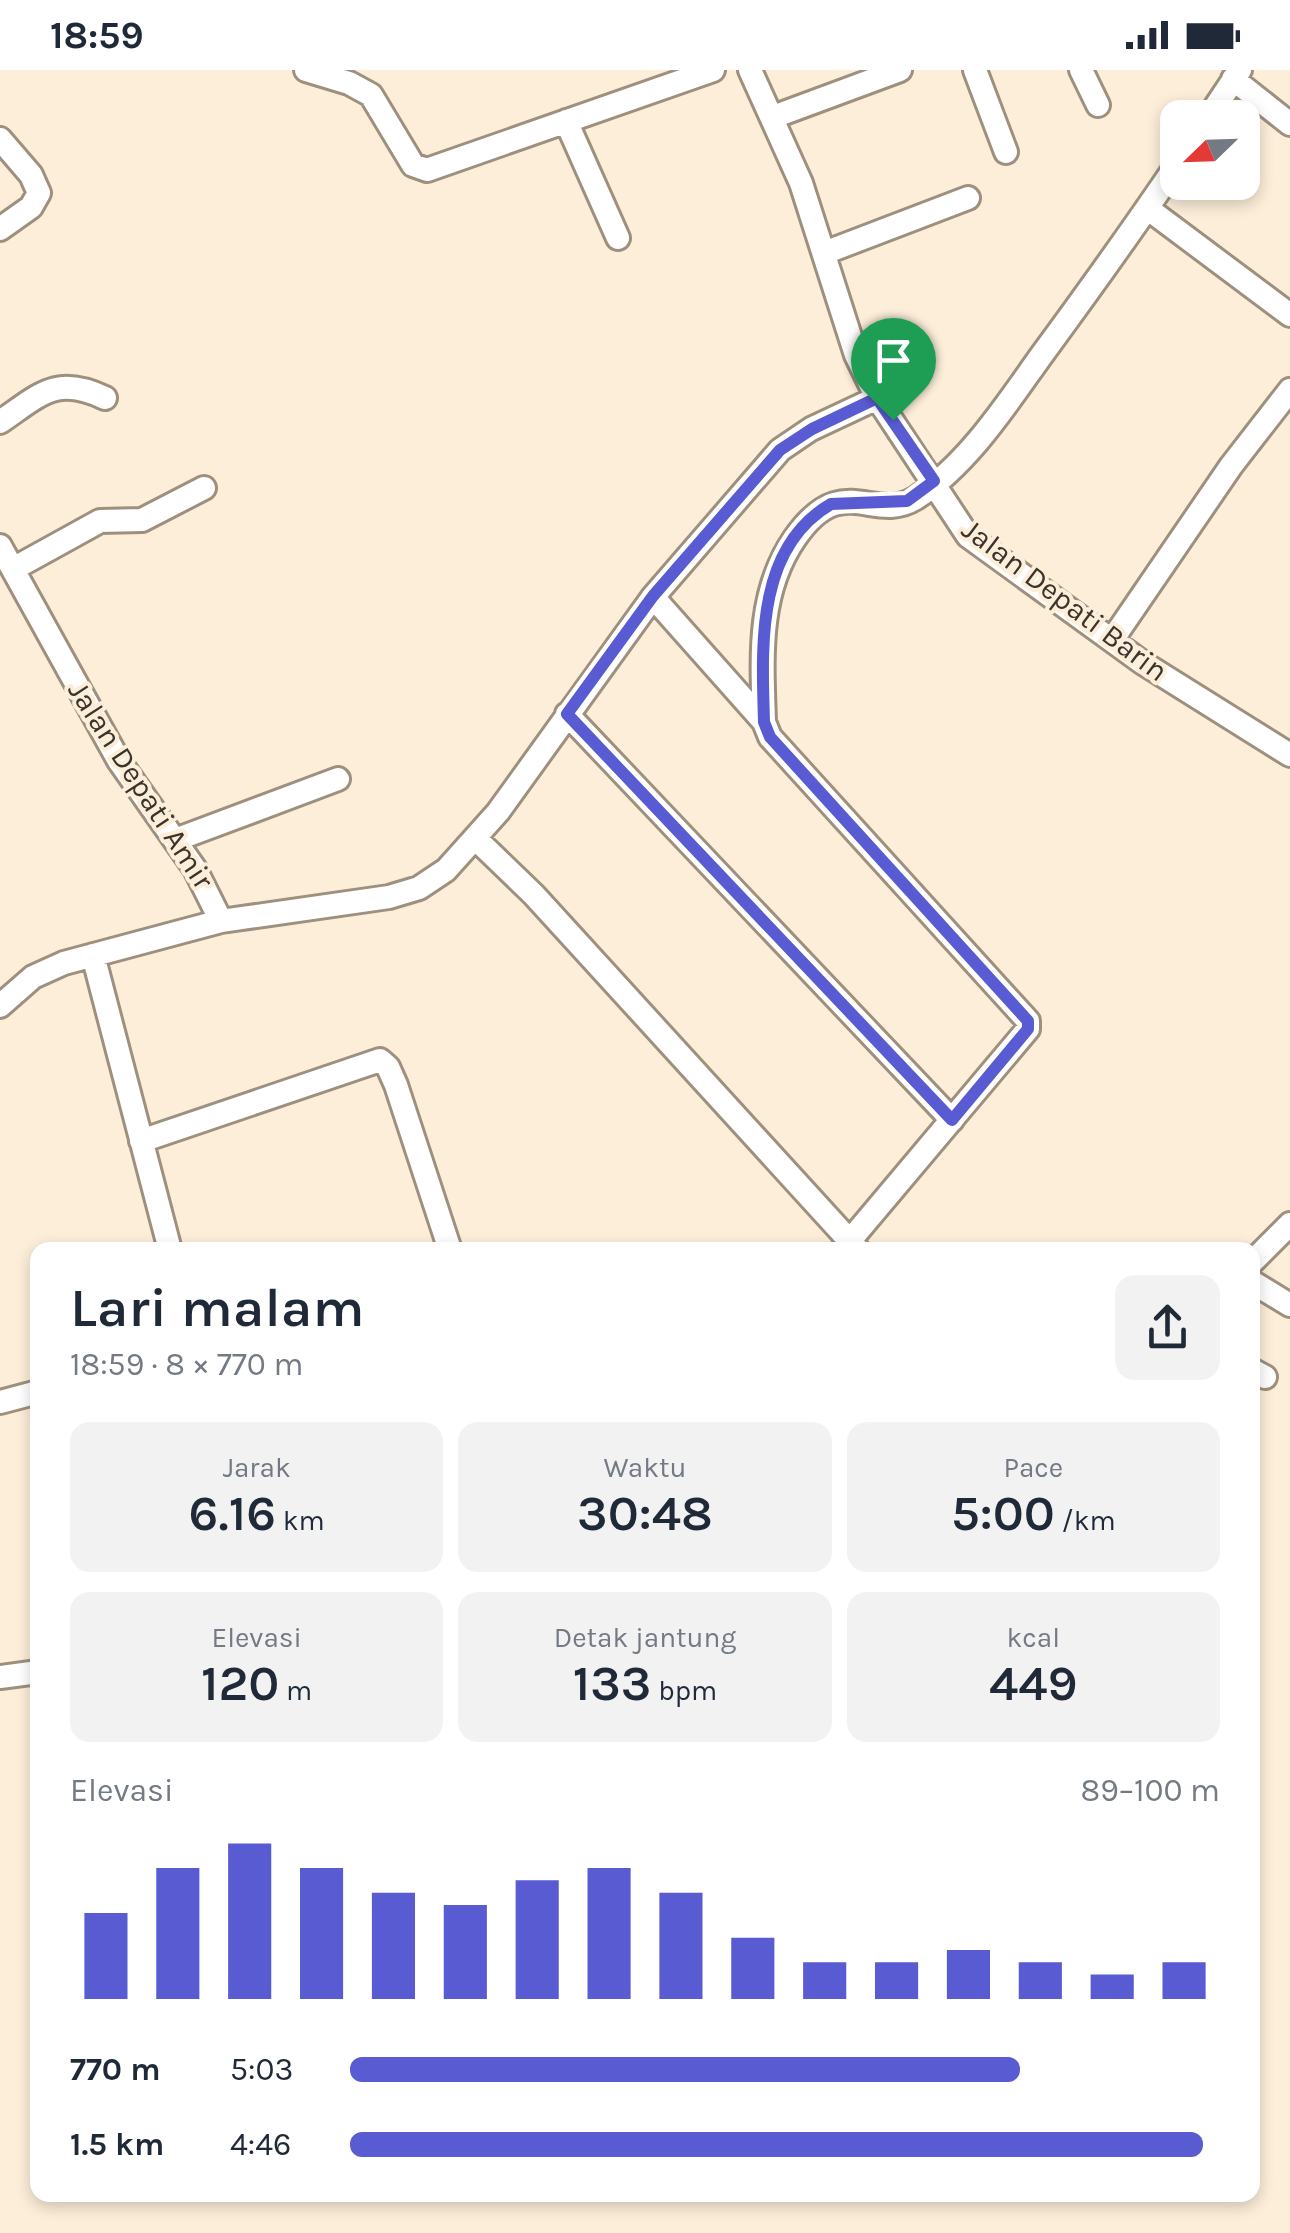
<!DOCTYPE html>
<html lang="id">
<head>
<meta charset="utf-8">
<style>
  :root { --surface:#fff; --page:#f2f2f3; --text:#1f2937; --muted:#747a83; --accent:#595bd2 }
  body { margin:0; font-family:Karla,sans-serif; background:var(--page); color:var(--text); height:100vh; display:flex; flex-direction:column; font-size:38px; white-space:nowrap }
  * { box-sizing:border-box; margin:0 }
  p { font-size:32px; color:var(--muted) }
  .icon { flex:none; width:55px; height:55px; fill:none; stroke:currentColor; stroke-width:2; stroke-linecap:round; stroke-linejoin:round }
  .map { position:relative; flex:1; overflow:hidden }
  .panel { position:absolute; left:30px; top:1172px; width:1230px; height:960px; display:flex; flex-direction:column; background:var(--surface); border-radius:20px; box-shadow:0 5px 15px #0003 }
  .panel>* { flex:none }
  .needle { width:65px; rotate:247deg }
  .controls { position:absolute; left:1160px; top:30px; display:grid; gap:20px }
  .controls a { display:grid; place-items:center; width:100px; height:100px; border-radius:20px; background:var(--surface); box-shadow:0 5px 15px #0003; font-size:50px }
  .pin { position:absolute; display:grid; place-items:center; width:85px; height:85px; color:#fff; margin:-102px -42px; border-radius:50% 50% 50% 0; rotate:-45deg; box-shadow:0 0 10px #0007 }
  .pin .icon { rotate:45deg }
  .round { display:grid; place-items:center; flex:none; width:105px; height:105px; border-radius:20px; background:var(--page) }
  .headline { display:flex; align-items:center; justify-content:space-between; height:170px; padding:0 40px }
  h1 { font-size:55px; font-weight:600; line-height:75px }
  .stats { display:grid; grid-template-columns:repeat(3,1fr); gap:15px; height:170px; padding:10px 40px }
  .stats div { display:grid; align-content:center; border-radius:20px; background:var(--page); text-align:center }
  .stats b { font-size:50px; font-weight:600 }
  .stats small { font-size:28px; font-weight:400 }
  .stats p { font-size:28px }
  .chart { height:280px; padding:20px 40px }
  .chart p { display:flex; justify-content:space-between }
  .chart svg { width:100%; height:180px; margin-top:10px; stroke:var(--accent); stroke-width:6 }
  ul { padding:0 40px; list-style:none; font-size:32px }
  li { display:grid; grid-template-columns:160px 120px 1fr; align-items:center; height:75px }
  li i { height:25px; border-radius:12px; background:var(--accent) }
  .status { display:flex; justify-content:space-between; align-items:center; height:70px; padding:0 50px; background:var(--surface); direction:ltr }
  .status svg { height:28px; fill:currentColor }
  .map>svg:first-child { display:block }
</style>
</head>
<body>
<div class="status"><b>18:59</b><svg viewBox="0 0 49 12"><path d="M0 12V9h3v3zM5 12V6h3v6zM10 12V3h3v9zM15 12V0h3v12zM26 1h20v11H26zM47 4h2v5h-2z"/></svg></div>
<div class="map">
<svg width="1290" height="2163" viewBox="0 0 1290 2163">
  <rect width="100%" height="100%" fill="#fdeeda"/>
  <g fill="none" stroke-linecap="round" stroke-linejoin="round">
    <g stroke="#9e907e" stroke-width="28">
      <path id="minor" d="M306,0L349,13L371,25L413,95L427,100L713,0
        M750,0L801,113L856,285L877,328L968,466L1143,593L1290,685
        M975,0L1006,82
        M1081,0L1098,35
        M1233,9L1290,54
        M773,47L900,0
        M1208,48L1240,0
        M566,51L618,168
        M0,69L31,105L39,123L31,137L0,159
        M1147,138L1290,245
        M824,183L968,128
        M0,352C41,324 56,305 105,328
        M0,476L119,691L195,799L221,851
        M13,499L100,451L142,450L204,418
        M653,527L764,652L770,667L1028,951V959L842,1180
        M1112,570L1231,396L1290,320
        M567,644L952,1050
        M764,652C762,588 757,523 795,468C843,399 873,455 916,428C968,394 1006,335 1041,286C1088,222 1134,158 1178,93
        M476,769L534,825L858,1180
        M175,770L338,709
        M93,885L170,1180
        M0,936L33,907L64,893L221,851L389,827L419,818L446,800L498,742L653,527L780,380L811,359L877,328
        M141,1071L380,990L388,997L396,1015L450,1180
        M1252,1192L1290,1154
        M1252,1212L1290,1235
        M1252,1300L1265,1307
        M0,1332L38,1322
        M0,1607L38,1602"/>
    </g>
    <use href="#minor" stroke="#fff" stroke-width="22"/>
  </g>
  <g fill="none" stroke-linecap="round" stroke-linejoin="round">
    <g stroke="#fff" stroke-width="20">
      <path id="route" d="M877,328L934,411L907,431L831,434C755,478 762,578 764,652L770,667L1028,951V959L952,1050L567,644L653,526L780,380L812,359Z"/>
    </g>
    <use href="#route" stroke="#595bd2" stroke-width="12"/>
  </g>
  <g text-anchor="middle" dominant-baseline="central" stroke-width="8" stroke-linejoin="round" paint-order="stroke">
    <g font-size="30" fill="#3a342d" stroke="#fdeeda">
      <text transform="translate(1065 530) rotate(37)">Jalan Depati Barin</text>
      <text transform="translate(141 715) rotate(57)">Jalan Depati Amir</text>
    </g>
  </g>
</svg>
<div class="controls">
<a><svg class="needle" viewBox="-14 -14 28 28"><path d="M0-13l5 13h-10z" fill="#e53935"/><path d="M0 13l5-13h-10z" fill="#747a83"/></svg></a>
</div>
<div class="pin" style="left:893px;top:350px;background:#1e9e55"><svg class="icon" aria-label="arrive" viewBox="0 0 24 24"><path d="M6 21V4h12l-3 4 3 4H6"/></svg></div>
<section class="panel">
<div class="headline"><div><h1>Lari malam</h1><p>18:59 · 8 × 770 m</p></div><a class="round"><svg class="icon" aria-label="share" viewBox="0 0 24 24"><path d="M12 15V3M7 8l5-5 5 5M5 13v7h14v-7"/></svg></a></div>
<div class="stats">
<div><p>Jarak</p><b>6.16<small> km</small></b></div>
<div><p>Waktu</p><b>30:48</b></div>
<div><p>Pace</p><b>5:00<small> /km</small></b></div>
</div>
<div class="stats">
<div><p>Elevasi</p><b>120<small> m</small></b></div>
<div><p>Detak jantung</p><b>133<small> bpm</small></b></div>
<div><p>kcal</p><b>449</b></div>
</div>
<div class="chart"><p><span>Elevasi</span>89–100 m</p>
<svg viewBox="0 0 160 44" preserveAspectRatio="none"><path d="M5 44V23M15 44V12M25 44V6M35 44V12M45 44V18M55 44V21M65 44V15M75 44V12M85 44V18M95 44V29M105 44V35M115 44V35M125 44V32M135 44V35M145 44V38M155 44V35"/></svg>
</div>
<ul>
<li><b>770 m</b>5:03<i style="width:77%"></i></li>
<li><b>1.5 km</b>4:46<i style="width:98%"></i></li>
</ul>
</section>
</div>
</body>
</html>
